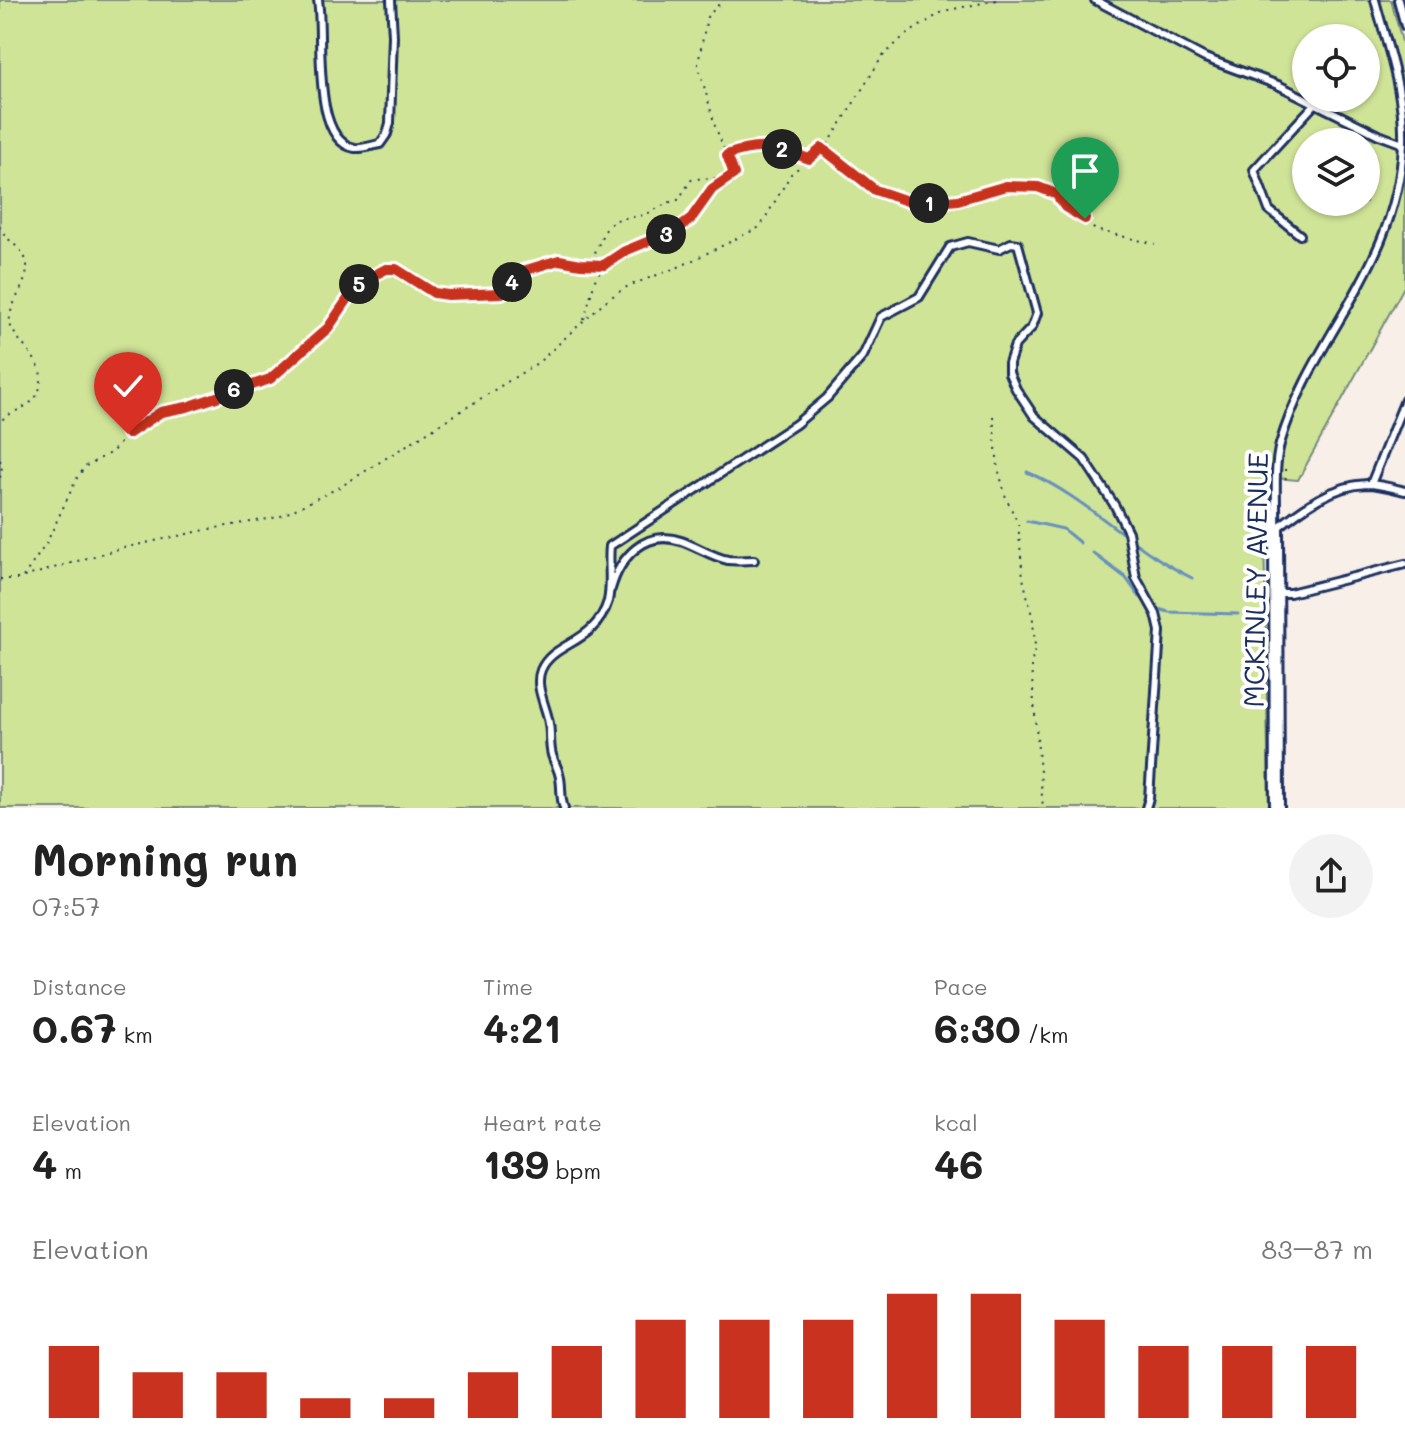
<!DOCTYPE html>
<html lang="en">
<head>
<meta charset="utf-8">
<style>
  :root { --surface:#fff; --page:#f2f2f2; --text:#222; --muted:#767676; --accent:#c8321e }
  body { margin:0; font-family:Mali,sans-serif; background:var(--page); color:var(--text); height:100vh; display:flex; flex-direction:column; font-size:30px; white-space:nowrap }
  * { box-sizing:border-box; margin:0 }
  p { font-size:26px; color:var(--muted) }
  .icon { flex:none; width:44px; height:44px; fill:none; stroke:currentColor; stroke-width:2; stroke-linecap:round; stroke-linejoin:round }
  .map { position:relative; height:808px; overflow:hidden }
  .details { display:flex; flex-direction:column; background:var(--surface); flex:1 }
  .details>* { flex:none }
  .controls { position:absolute; left:1292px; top:24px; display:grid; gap:16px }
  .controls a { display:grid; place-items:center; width:88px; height:88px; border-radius:50%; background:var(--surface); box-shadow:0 2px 6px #0004; font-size:40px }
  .pin { position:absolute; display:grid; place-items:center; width:68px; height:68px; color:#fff; margin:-82px -34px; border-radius:50% 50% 50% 0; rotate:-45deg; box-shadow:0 0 8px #0007 }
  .pin .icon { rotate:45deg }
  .km { position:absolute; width:40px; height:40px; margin:-20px; border-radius:50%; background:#222; color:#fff; font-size:22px; line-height:40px; text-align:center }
  .round { display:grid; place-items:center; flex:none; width:84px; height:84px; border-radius:42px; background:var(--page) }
  .summary { display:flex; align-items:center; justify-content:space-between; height:136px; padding:0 32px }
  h1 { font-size:44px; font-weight:700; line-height:60px }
  .stats { display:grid; grid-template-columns:repeat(3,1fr); gap:12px; height:136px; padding:8px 32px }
  .stats div { display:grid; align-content:center }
  .stats b { font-size:40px; font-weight:700 }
  .stats small { font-size:22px; font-weight:400 }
  .stats p { font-size:22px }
  .chart { height:224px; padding:16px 32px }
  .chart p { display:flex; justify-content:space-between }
  .chart svg { width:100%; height:144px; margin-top:8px; stroke:var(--accent); stroke-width:6 }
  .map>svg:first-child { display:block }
</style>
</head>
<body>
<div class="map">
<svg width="1405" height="808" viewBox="0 0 1405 808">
  <rect width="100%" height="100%" fill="#f8efe8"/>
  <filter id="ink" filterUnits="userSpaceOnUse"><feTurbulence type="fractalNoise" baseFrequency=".0125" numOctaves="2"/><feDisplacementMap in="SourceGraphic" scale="16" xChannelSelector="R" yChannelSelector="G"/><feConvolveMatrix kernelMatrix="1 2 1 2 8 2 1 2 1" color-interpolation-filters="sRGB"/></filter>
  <g filter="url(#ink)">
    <path fill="#d0e498" stroke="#768a7b" stroke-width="2" fill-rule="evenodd" d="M0,0H1391L1405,53V285L1298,480L1263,477L1269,808H0ZM1306,38H1366V98H1306ZM1306,142H1366V202H1306Z"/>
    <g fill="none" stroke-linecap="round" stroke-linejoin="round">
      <path stroke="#6891bc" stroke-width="3" d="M1027,472C1088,498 1133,550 1192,578
        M1027,521L1063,529L1080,543
        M1093,553L1126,578L1138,595L1149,604
        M1155,608L1169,612L1238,614"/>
      <g stroke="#1b2f5e" stroke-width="12">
        <path id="service" d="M318,0C324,33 310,141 355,148C363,149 373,145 380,144L387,134L390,123L393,36L391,0
          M1095,0L1205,58L1278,85L1379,135L1403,144
          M1398,0L1405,26
          M1300,235L1269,210L1254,170L1315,104
          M1371,484L1405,400
          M1276,529C1277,501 1273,471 1280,444C1312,335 1398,267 1403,143C1405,94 1387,46 1375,0
          M1276,529C1302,508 1333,485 1367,484C1379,484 1393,488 1405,491
          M611,589C620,557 645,529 681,541C696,546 712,557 728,560C737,561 746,560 754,560
          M1276,593H1290L1405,564
          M564,808C560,798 562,788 560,778C559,770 554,762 552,755C549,745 551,734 549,724C547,707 534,687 541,670C553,641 595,645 608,601C612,585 608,563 610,546L796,424L827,398L863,356L881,317L919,297L950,247L968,242L999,249L1011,243L1018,244L1037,313L1032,327L1015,345L1009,363V373L1016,389L1034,416L1084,459L1115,506L1128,532L1136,578L1156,614L1160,631L1149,798L1146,808"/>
      </g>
      <g stroke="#1b2f5e" stroke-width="18">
        <path id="minor" d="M1276,529L1277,808"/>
      </g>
      <path stroke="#1b2f5e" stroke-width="2" stroke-dasharray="2 6" stroke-linecap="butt" d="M823,149L875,190L916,204L958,200L1006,186L1038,187L1056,194L1065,207L1085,219L1095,230L1155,244
        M728,155C757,144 779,147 807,158
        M0,226C5,242 25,247 27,265C29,286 2,310 12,329C24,351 50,365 38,393C31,409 10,410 0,422
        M584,264C601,252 596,241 608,227C617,215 631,219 643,215C656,211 663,203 678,200L692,179L725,178L734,174L715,126L698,64L707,17L723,0
        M584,319L595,280L603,266
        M993,416L998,468L1006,498L1018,523L1023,578L1033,620L1035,646L1031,667L1043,808
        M0,460L2,467L0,478
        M1285,469L1286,482
        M23,577L46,544L77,478L86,466L112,452L128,434L161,412L187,407L270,379L328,328L362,281L390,268L434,293L448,295L502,293L518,274L551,261L566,260L581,264L604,265L625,251L676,230L690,220L712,189L730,177
        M0,579H17L118,549L210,529L279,517L340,487L539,362L604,302L628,286L681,266L760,227L791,174L829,143L882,57L904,36L944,11L997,0"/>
      <use href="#service" stroke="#fff" stroke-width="6"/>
      <use href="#minor" stroke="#fff" stroke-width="12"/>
    </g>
  </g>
  <g fill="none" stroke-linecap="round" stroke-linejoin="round" filter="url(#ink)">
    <g stroke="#fff" stroke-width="16">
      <path id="route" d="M128,434L161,412L187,407L270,379L328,328L358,284L386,269H396L434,293L448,295L502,293L523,271L559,260L581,264L604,265L625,251L676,230L690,220L712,189L734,174L727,155C758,143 780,147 809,159L822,148L875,190L916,204L958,200L1006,186L1038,187L1056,194L1065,207L1085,219"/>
    </g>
    <use href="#route" stroke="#c8321e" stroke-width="10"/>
  </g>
  <g text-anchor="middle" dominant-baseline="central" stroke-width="8" stroke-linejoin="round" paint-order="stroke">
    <g font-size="28" fill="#1b2f5e" stroke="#fff">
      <text transform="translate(1255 580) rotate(-89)">MCKINLEY AVENUE</text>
    </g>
  </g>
</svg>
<div class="controls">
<a><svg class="icon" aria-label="locate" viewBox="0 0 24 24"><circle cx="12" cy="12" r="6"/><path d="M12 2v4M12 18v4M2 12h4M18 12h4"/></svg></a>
<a><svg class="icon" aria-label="layers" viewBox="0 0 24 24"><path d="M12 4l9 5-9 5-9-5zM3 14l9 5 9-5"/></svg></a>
</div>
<div class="pin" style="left:1085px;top:219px;background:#1e9e55"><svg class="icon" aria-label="arrive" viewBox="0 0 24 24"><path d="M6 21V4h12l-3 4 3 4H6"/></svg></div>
<div class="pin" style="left:128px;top:434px;background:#d93025"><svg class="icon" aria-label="check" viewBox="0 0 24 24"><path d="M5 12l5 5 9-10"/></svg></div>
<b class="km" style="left:929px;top:203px">1</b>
<b class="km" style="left:782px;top:149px">2</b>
<b class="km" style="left:666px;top:234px">3</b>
<b class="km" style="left:512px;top:282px">4</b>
<b class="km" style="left:359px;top:284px">5</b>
<b class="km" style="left:234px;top:389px">6</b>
</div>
<section class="details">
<div class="summary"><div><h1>Morning run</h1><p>07:57</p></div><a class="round"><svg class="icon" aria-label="share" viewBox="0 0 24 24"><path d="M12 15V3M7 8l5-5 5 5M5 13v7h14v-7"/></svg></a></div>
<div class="stats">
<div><p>Distance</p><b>0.67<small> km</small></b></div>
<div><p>Time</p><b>4:21</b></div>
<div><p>Pace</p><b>6:30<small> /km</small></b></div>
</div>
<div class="stats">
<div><p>Elevation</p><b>4<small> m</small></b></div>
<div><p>Heart rate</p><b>139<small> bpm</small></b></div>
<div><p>kcal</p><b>46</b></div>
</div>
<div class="chart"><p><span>Elevation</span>83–87 m</p>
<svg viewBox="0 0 160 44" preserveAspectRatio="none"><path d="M5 44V22M15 44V30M25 44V30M35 44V38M45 44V38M55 44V30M65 44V22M75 44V14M85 44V14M95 44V14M105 44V6M115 44V6M125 44V14M135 44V22M145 44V22M155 44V22"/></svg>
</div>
</section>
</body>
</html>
